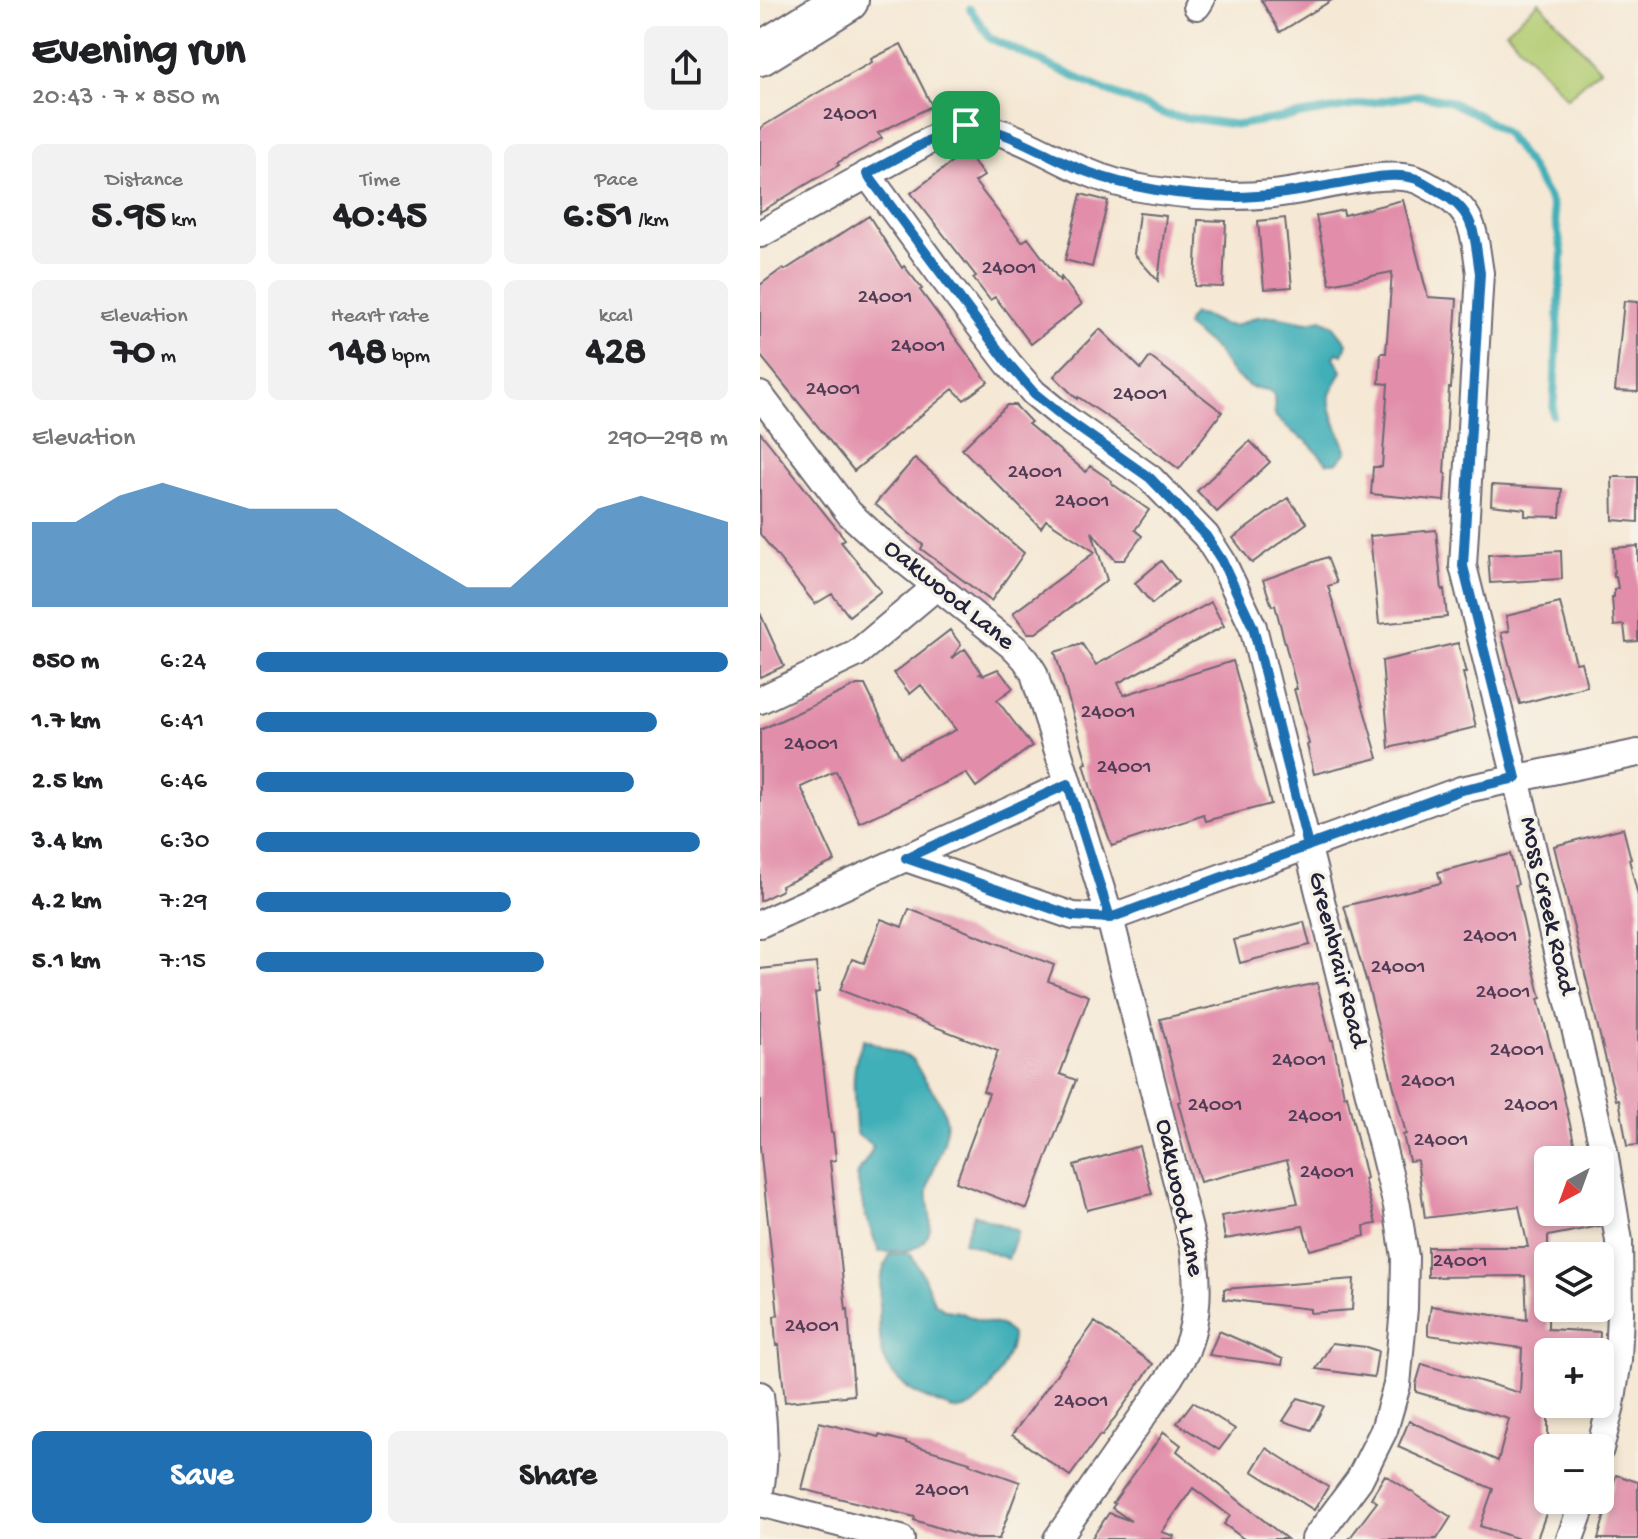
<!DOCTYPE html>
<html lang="en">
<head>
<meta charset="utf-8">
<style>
  :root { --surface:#fff; --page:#f2f2f2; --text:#202124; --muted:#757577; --accent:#1f6fb2 }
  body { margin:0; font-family:"Gochi Hand",sans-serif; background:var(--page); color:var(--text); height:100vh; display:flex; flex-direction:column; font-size:30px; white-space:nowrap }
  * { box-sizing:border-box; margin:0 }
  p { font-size:26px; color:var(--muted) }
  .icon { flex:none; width:44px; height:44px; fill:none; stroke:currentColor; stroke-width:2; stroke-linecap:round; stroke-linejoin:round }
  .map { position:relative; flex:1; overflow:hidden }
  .details { display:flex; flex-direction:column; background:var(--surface); width:760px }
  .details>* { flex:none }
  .needle { width:52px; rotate:221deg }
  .buttons { position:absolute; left:774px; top:1146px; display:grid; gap:16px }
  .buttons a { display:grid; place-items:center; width:80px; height:80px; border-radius:12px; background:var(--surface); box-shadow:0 4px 12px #0003; font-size:40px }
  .pin { position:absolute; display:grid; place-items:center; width:68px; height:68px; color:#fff; margin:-34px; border-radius:16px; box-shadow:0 4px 12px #0006 }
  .round { display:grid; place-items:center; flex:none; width:84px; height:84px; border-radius:12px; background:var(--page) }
  .summary { display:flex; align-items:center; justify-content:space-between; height:136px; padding:0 32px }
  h1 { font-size:44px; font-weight:800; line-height:60px }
  .stats { display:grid; grid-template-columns:repeat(3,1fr); gap:12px; height:136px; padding:8px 32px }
  .stats div { display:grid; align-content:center; border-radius:12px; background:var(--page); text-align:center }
  .stats b { font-size:40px; font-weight:800 }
  .stats small { font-size:22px; font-weight:400 }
  .stats p { font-size:22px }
  .chart { height:224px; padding:16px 32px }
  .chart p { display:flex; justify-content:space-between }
  .chart svg { width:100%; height:144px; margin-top:8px; fill:var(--accent); opacity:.7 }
  .primary-button { display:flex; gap:16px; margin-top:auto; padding:16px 32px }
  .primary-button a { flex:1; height:92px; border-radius:12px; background:var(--accent); color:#fff; font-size:32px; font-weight:800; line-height:92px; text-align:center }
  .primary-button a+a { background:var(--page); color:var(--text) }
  ul { padding:0 32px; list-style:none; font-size:26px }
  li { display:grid; grid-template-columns:128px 96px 1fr; align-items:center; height:60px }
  li i { height:20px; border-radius:10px; background:var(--accent) }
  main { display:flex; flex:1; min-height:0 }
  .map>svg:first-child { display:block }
</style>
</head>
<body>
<main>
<section class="details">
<div class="summary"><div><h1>Evening run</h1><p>20:43 · 7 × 850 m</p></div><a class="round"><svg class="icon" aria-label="share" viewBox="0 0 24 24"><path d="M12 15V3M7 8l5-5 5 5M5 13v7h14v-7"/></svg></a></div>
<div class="stats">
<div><p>Distance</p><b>5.95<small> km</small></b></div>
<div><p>Time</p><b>40:45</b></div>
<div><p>Pace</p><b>6:51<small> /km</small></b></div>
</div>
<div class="stats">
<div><p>Elevation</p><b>70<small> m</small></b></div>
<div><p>Heart rate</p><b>148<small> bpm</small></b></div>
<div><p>kcal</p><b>428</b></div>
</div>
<div class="chart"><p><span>Elevation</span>290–298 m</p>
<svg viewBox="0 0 160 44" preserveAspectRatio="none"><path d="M0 44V18L10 18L20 10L30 6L40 10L50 14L60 14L70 14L80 22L90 30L100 38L110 38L120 26L130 14L140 10L150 14L160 18V44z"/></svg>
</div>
<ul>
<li><b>850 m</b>6:24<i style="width:100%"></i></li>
<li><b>1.7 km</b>6:41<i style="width:85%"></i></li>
<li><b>2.5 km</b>6:46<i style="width:80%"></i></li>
<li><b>3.4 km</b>6:30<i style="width:94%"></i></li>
<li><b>4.2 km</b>7:29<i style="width:54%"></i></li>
<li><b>5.1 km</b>7:15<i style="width:61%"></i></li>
</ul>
<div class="primary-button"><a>Save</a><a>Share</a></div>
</section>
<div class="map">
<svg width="878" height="1539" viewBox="0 0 878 1539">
  <rect width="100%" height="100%" fill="#f7f3e8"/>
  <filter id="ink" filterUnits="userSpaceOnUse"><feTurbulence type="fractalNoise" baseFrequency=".0125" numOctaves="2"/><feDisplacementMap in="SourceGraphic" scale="16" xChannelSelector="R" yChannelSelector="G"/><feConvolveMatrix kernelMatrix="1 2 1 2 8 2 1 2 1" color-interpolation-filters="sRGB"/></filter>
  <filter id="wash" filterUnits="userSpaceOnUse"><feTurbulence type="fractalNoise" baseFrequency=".006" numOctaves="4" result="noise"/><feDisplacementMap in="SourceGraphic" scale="32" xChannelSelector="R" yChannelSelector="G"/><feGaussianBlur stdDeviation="1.8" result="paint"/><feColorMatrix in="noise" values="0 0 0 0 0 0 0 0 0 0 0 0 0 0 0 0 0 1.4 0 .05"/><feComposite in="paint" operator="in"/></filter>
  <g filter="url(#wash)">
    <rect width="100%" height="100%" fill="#f5e8d4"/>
    <path fill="#b2cc72" stroke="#6a7756" stroke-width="2" d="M779,2L840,69L807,98L746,31Z"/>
    <path fill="#3fafb8" stroke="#30687a" stroke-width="2" d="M433,314L447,317L461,324L474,326L496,317L514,316L548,322L562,319L572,324L587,343L583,355L577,353L574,357L582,371C579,379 572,387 570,395C567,410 582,437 587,452L576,463H567L547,441L531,431L515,416L514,395L508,390L490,387L472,373L455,349L426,326L428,320Z
      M104,1039L153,1059C161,1079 182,1097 186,1119C190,1144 170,1167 168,1191C166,1211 179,1226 161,1244C152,1253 131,1251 119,1252L104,1211L97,1177C100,1165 111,1158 113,1146L98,1135L96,1130C95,1097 88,1070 104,1039Z
      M214,1214L258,1231L248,1259L203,1242Z
      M150,1253L163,1275L174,1302L186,1310L199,1312L220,1321L241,1325L252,1334C253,1347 244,1364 238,1375C231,1387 222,1401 209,1407C198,1413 190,1408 180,1404C155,1395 135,1384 124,1358C118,1343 118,1295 121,1278C123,1270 126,1262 130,1254Z"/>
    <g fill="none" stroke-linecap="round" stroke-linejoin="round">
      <path stroke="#3fafb8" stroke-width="8" d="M210,9L230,38L337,87L407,115L478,125L658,95L689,101L717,114L745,133L768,163L792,204L802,252L793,415"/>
    </g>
    <g id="blocks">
      <path fill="#e28eaa" d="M501,0H572L520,32Z
        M141,44L172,106L118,133L122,138L77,163L79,165L0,212V128L59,92L112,62L111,59Z
        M206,152L224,176L215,182L262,242L268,238L300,281L301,277L322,304L271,344L235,297L230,300L213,278L216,276L151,193Z
        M321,194L348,201L332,267L305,260Z
        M643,200L668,297L697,299L691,388H689L684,473L686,474L684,501L611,494L613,467H622L628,384L619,383L621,353H626L632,272L570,284L556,216L583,210L584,215Z
        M379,213L406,216L398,281L374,254Z
        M109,216L142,268L144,266L162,289L160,290L228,382L204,400L193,389L94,471L0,355V285L23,268L25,270Z
        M525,218L532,287L504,289L498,221Z
        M438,220L466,221L463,287L435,286Z
        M864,301L878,302V392L855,391Z
        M340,329L381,369L390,357L462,412L419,469L371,433L318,397L317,399L294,376Z
        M247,405H255L271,422L268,424L326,472L330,466L352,481L351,483L389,510L375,530L382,536L364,560H355L332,532L347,580L276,633H268L253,613L335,552L286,520L281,528L202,449Z
        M0,432L85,539L81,542L121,591L89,616L72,594L55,604L0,534Z
        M490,441L510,462L457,512L437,491Z
        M155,458L264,553L231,601L161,549L163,545L115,504Z
        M852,477H878V522L853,520Z
        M732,485L802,489L800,517L765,516V509L731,505Z
        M528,498L547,523L492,563L473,538Z
        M676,530L682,590L684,589L687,617L619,624L610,536Z
        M878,546V641L866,642L864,625L854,626L852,597H854V589L858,588L856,577H854L853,548Z
        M801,551L802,579L730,583L728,555Z
        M567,557L577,583L568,586L618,758L554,774L547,745L549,744L534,689H537L515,605L512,606L503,580Z
        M401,561L418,582L392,604L375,583Z
        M451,602L464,626L358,683L364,695L473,661L497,747L496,748L511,804L446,821L444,815L352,846L332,792L324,764L327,763L295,652L322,644L336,665Z
        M800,603L816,663L821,662L827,686L760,704L741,633L749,631L746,616Z
        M0,613L24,666L0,677Z
        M190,630L201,645L191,659L205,649L222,673L220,674L224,675L238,669L253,688L237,700L272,746L216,787L206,773L100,823L76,771L41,787L75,861L21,886L22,890L0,901V730L97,685H105L140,757L196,730L161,685L150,694L134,673Z
        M698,643L706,673H703L716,727L629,748L622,661Z
        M863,828L871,859H869L878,896V1145L867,1146L859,1099L856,1100L849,1073L794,846Z
        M750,854L758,884L755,885L768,943H767L781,998L778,999L801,1084L818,1160H788V1212H838L840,1226L788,1236V1329L840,1332L839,1352H788V1508L777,1539H759L720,1526L733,1489L638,1447L649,1421L738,1461L749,1419L656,1392V1384L662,1364L760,1393L762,1348L668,1335V1326L671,1306L767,1320L765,1276L668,1277V1247H768L759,1206L665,1218L657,1160L649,1161L643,1135L646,1134L609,990L584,906L681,883L678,872Z
        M149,909L294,965L288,981L329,996L300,1074L316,1080L267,1209L196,1182L229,1093L223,1091L238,1051L80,990L92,959L104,963L121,919L142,927Z
        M544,922L550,945L480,963L474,940Z
        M56,963L59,992L55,993L71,1133H73L76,1160L70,1161L86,1310L88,1309L94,1395L25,1402L19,1345L16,1346L14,1316L18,1315L0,1147V969Z
        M557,983L571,1040H573L584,1096L587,1095L606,1178L604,1179L616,1224L604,1226L605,1236L550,1250L543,1226L465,1239L461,1216L538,1203L527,1160L440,1182L418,1102L421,1101L400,1019Z
        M379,1146L392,1194L327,1210L314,1165Z
        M594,1279L592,1310L550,1313V1309L464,1299V1289Z
        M335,1322L393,1364L342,1436L340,1435L310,1476L252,1435Z
        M459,1331L523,1359L522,1365L449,1355Z
        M572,1343L606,1347L618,1351L614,1377L556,1369Z
        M538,1398L564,1406L551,1430L523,1421Z
        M433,1402L475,1429L459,1450L417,1423Z
        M59,1422L119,1437V1435L146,1442V1443L210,1462L209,1464L260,1482L239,1539H215L154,1520L155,1517L42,1489Z
        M404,1432L421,1445L417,1451L527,1539H484L464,1524L470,1516L433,1488L402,1532L414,1536L413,1539H331L349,1513L371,1521L352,1508L355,1504L353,1503Z
        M506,1448L568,1487L554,1510L492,1471Z
        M625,1475L691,1517L677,1539H589L617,1502L611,1498Z
        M856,1475L878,1482V1539H838Z"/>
    </g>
  </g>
  <g filter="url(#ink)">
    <use href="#blocks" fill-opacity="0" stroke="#6c6771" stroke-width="2"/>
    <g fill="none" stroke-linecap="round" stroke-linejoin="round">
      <g stroke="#6c6771" stroke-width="30">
        <path id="street" d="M437,6L441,0
          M107,174L183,278L248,363L274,393L306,419L390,478L446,536L462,561L493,627L637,1206L645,1257L644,1308L637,1385L624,1430L599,1480L555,1539
          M0,234L192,128C235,119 282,153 322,170C343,179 369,187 392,190C432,196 473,198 513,194C551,191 624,168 657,180C663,182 668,186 673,188C716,211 713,230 720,273L703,566L756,778L844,1151L859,1241L860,1312L858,1360L851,1405L840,1449
          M0,395L89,513L116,538L256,649L266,660L274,673L278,687L350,918L434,1249C438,1284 439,1316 426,1350C422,1359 415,1368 410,1377L297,1539
          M0,700L96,654L177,586
          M146,858L313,916L350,918L701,790L878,753
          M0,924L308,784
          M0,1395C4,1426 6,1459 0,1490
          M0,1503L141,1539
          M810,1539L824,1500"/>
      </g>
      <g stroke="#6c6771" stroke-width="46">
        <path id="primary" d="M0,54L87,0"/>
      </g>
      <use href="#street" stroke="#fff" stroke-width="26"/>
      <use href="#primary" stroke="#fff" stroke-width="42"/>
    </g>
  </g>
  <g fill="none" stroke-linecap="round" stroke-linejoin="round" filter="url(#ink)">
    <g stroke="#fff" stroke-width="16">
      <path id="route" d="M206,125L192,128L107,174L248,363L274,393L306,419L390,478L446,536L462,561L493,627L548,846L350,918L313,916L146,858L308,784L350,918L701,790L756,778L703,566L720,273C714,235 716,211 678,191C671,187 664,182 657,179C632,171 603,180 578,184C544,190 509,197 475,197C425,196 372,189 325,171C285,156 249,129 206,125"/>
    </g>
    <use href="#route" stroke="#1f6fb2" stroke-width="10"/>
  </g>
  <g text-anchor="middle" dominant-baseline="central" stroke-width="7" stroke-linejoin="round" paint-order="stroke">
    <g font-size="22" fill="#523d57">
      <text x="90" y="115">24001</text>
      <text x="249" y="269">24001</text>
      <text x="125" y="298">24001</text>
      <text x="158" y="347">24001</text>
      <text x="73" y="390">24001</text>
      <text x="380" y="395">24001</text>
      <text x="275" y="473">24001</text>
      <text x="322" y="502">24001</text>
      <text x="348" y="713">24001</text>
      <text x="51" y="745">24001</text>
      <text x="364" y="768">24001</text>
      <text x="730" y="937">24001</text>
      <text x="638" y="968">24001</text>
      <text x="743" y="993">24001</text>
      <text x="757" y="1051">24001</text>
      <text x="539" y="1061">24001</text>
      <text x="668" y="1082">24001</text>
      <text x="455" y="1106">24001</text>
      <text x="771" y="1106">24001</text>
      <text x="555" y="1117">24001</text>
      <text x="681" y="1141">24001</text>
      <text x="567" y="1173">24001</text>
      <text x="700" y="1262">24001</text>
      <text x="52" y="1327">24001</text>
      <text x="321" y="1402">24001</text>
      <text x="182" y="1491">24001</text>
    </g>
    <g font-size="26" fill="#22223b" stroke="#f7f3e8">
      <text transform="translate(188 596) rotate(39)">Oakwood Lane</text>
      <text transform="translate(786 906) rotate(77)">Moss Creek Road</text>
      <text transform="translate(576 960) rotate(76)">Greenbrair Road</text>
      <text transform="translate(418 1198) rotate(78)">Oakwood Lane</text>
    </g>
  </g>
</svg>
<div class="buttons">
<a><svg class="needle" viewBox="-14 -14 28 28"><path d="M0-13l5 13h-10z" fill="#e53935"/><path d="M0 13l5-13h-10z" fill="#757577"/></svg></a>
<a><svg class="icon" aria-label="layers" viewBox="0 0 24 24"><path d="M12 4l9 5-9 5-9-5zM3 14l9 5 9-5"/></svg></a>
<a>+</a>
<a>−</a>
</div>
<div class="pin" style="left:206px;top:125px;background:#1e9e55"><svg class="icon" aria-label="arrive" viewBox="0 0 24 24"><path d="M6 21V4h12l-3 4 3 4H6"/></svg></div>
</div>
</main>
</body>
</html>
